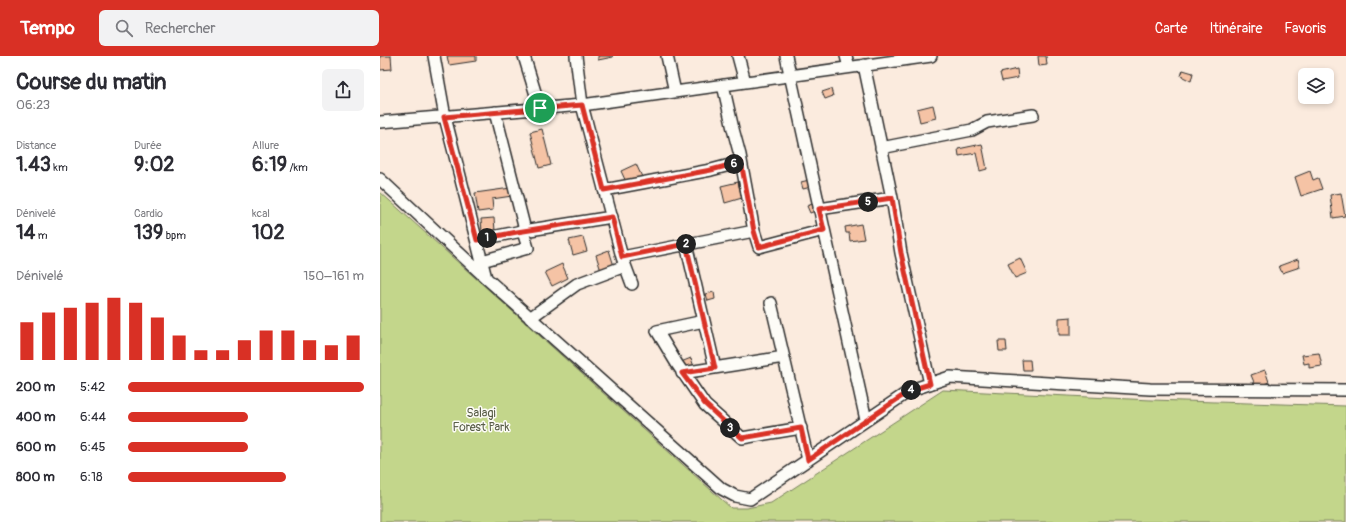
<!DOCTYPE html>
<html lang="fr">
<head>
<meta charset="utf-8">
<style>
  :root { --surface:#fff; --page:#f2f2f3; --text:#2b2b33; --muted:#7c7c81; --accent:#d93025 }
  body { margin:0; font-family:Pangolin,sans-serif; background:var(--page); color:var(--text); height:100vh; display:flex; flex-direction:column; font-size:15px; white-space:nowrap }
  * { box-sizing:border-box; margin:0 }
  p { font-size:13px; color:var(--muted) }
  .icon { flex:none; width:22px; height:22px; fill:none; stroke:currentColor; stroke-width:2; stroke-linecap:round; stroke-linejoin:round }
  .map { position:relative; flex:1; overflow:hidden }
  .sheet { display:flex; flex-direction:column; background:var(--surface); width:380px }
  .sheet>* { flex:none }
  .controls { position:absolute; left:918px; top:12px; display:grid; gap:8px }
  .controls a { display:grid; place-items:center; width:36px; height:36px; border-radius:6px; background:var(--surface); box-shadow:0 2px 6px #0003; font-size:20px }
  .pin { position:absolute; display:grid; place-items:center; width:34px; height:34px; color:#fff; margin:-17px; border:2px solid #fff; border-radius:50%; box-shadow:0 1px 4px #0007 }
  .km { position:absolute; width:20px; height:20px; margin:-10px; border-radius:50%; background:#222; color:#fff; font-size:11px; line-height:20px; text-align:center }
  .round { display:grid; place-items:center; flex:none; width:42px; height:42px; border-radius:6px; background:var(--page) }
  .summary { display:flex; align-items:center; justify-content:space-between; height:68px; padding:0 16px }
  h1 { font-size:22px; font-weight:700; line-height:30px }
  .metrics { display:grid; grid-template-columns:repeat(3,1fr); gap:6px; height:68px; padding:4px 16px }
  .metrics div { display:grid; align-content:center }
  .metrics b { font-size:20px; font-weight:700 }
  .metrics small { font-size:11px; font-weight:400 }
  .metrics p { font-size:11px }
  .chart { height:112px; padding:8px 16px }
  .chart p { display:flex; justify-content:space-between }
  .chart svg { width:100%; height:72px; margin-top:4px; stroke:var(--accent); stroke-width:6 }
  ul { padding:0 16px; list-style:none; font-size:13px }
  li { display:grid; grid-template-columns:64px 48px 1fr; align-items:center; height:30px }
  li i { height:10px; border-radius:5px; background:var(--accent) }
  header { display:flex; align-items:center; gap:24px; box-sizing:border-box; height:56px; padding:0 20px; background:var(--accent); color:#fff }
  header strong { font-size:19px }
  nav { display:flex; gap:22px; margin-inline-start:auto; font-size:14px }
  .search { width:280px; height:36px; background:var(--page); display:flex; align-items:center; gap:10px; box-sizing:border-box; padding:0 14px; border-radius:6px; color:var(--muted); font-size:15px }
  main { display:flex; flex:1; min-height:0 }
  .map>svg:first-child { display:block }
</style>
</head>
<body>
<header>
<strong>Tempo</strong>
<div class="search"><svg class="icon" aria-label="search" viewBox="0 0 24 24"><circle cx="10" cy="10" r="6"/><path d="M15 15l6 6"/></svg>Rechercher</div>
<nav><a>Carte</a><a>Itinéraire</a><a>Favoris</a></nav>
</header>
<main>
<section class="sheet">
<div class="summary"><div><h1>Course du matin</h1><p>06:23</p></div><a class="round"><svg class="icon" aria-label="share" viewBox="0 0 24 24"><path d="M12 15V3M7 8l5-5 5 5M5 13v7h14v-7"/></svg></a></div>
<div class="metrics">
<div><p>Distance</p><b>1.43<small> km</small></b></div>
<div><p>Durée</p><b>9:02</b></div>
<div><p>Allure</p><b>6:19<small> /km</small></b></div>
</div>
<div class="metrics">
<div><p>Dénivelé</p><b>14<small> m</small></b></div>
<div><p>Cardio</p><b>139<small> bpm</small></b></div>
<div><p>kcal</p><b>102</b></div>
</div>
<div class="chart"><p><span>Dénivelé</span>150–161 m</p>
<svg viewBox="0 0 160 44" preserveAspectRatio="none"><path d="M5 44V21M15 44V15M25 44V12M35 44V9M45 44V6M55 44V9M65 44V18M75 44V29M85 44V38M95 44V38M105 44V32M115 44V26M125 44V26M135 44V32M145 44V35M155 44V29"/></svg>
</div>
<ul>
<li><b>200 m</b>5:42<i style="width:100%"></i></li>
<li><b>400 m</b>6:44<i style="width:51%"></i></li>
<li><b>600 m</b>6:45<i style="width:51%"></i></li>
<li><b>800 m</b>6:18<i style="width:67%"></i></li>
</ul>
</section>
<div class="map">
<svg width="966" height="466" viewBox="0 0 966 466">
  <rect width="100%" height="100%" fill="#fbebde"/>
  <filter id="ink" filterUnits="userSpaceOnUse"><feTurbulence type="fractalNoise" baseFrequency=".025" numOctaves="2"/><feDisplacementMap in="SourceGraphic" scale="8" xChannelSelector="R" yChannelSelector="G"/><feConvolveMatrix kernelMatrix="1 2 1 2 8 2 1 2 1" color-interpolation-filters="sRGB"/></filter>
  <g filter="url(#ink)">
    <path fill="#c3d68b" stroke="#77805b" d="M0,136L351,452H367L391,447L563,334L771,344L966,350V466H0Z"/>
    <path fill="#f5c3a5" stroke="#2b2b2b" d="M0,0H11L12,13L0,14Z
      M67,0H96V5L69,9Z
      M218,0H232L233,1L218,4Z
      M658,0H666L667,9L659,10Z
      M637,13L638,22L622,25L620,17Z
      M803,14L813,17L811,25L801,20Z
      M451,33L453,40L445,43L442,36Z
      M553,49L556,62L540,66L537,53Z
      M162,73L171,109L159,112L150,76Z
      M602,88L607,113L600,115L596,97L579,100L578,93Z
      M256,108L262,121L247,128L241,115Z
      M930,115L933,124L938,122L942,133L921,140L915,121Z
      M429,124L431,131L423,133L421,126Z
      M358,126L362,142L345,147L341,130Z
      M131,132L132,140L112,143L113,154L98,156L95,137Z
      M961,137L965,160L953,162L950,139Z
      M435,147L438,154L430,157L427,150Z
      M114,162L115,175L102,176L101,163Z
      M481,168L484,183L470,185L469,177H466L465,171Z
      M203,181L207,195L193,199L189,184Z
      M229,194L234,210L221,215L216,199Z
      M640,202L647,217L635,222L628,208Z
      M918,203L920,211L902,217L899,210Z
      M182,208L188,222L172,230L165,216Z
      M334,236L335,243L328,245L326,238Z
      M691,261V279H679V262Z
      M618,285H626L627,295H619Z
      M939,297L942,310L929,312V307L924,308L922,299Z
      M311,302L314,311L304,315L301,306Z
      M642,304H650L651,314H643Z
      M885,314L889,326L876,331L871,319Z"/>
    <g fill="none" stroke-linecap="round" stroke-linejoin="round">
      <g stroke="#2b2b2b" stroke-width="14">
        <path id="minor" d="M54,0L65,61L106,222
          M144,0L160,52
          M196,0L202,49L242,201L252,228
          M287,0L295,36
          M358,0L365,26
          M406,0L486,364
          M466,0L469,11
          M484,9L512,142L521,197L550,328
          M343,29L353,73L360,99L374,175L379,191L444,174
          M0,66L202,49L551,0
          M501,92L592,74L607,66L653,59
          M0,123L106,222L342,433L355,440L370,443L531,334L570,321L770,333L966,334
          M224,134L331,114L361,106
          M439,153L512,142
          M97,184L137,176L232,161
          M306,188L335,312
          M242,201L374,175
          M102,205L148,192L144,179L145,174L115,56
          M391,247L428,404
          M150,262L197,228L245,210
          M324,265L277,275L297,308L325,349L362,382L421,372
          M302,317L404,301"/>
      </g>
      <use href="#minor" stroke="#fdfcf7" stroke-width="11"/>
    </g>
  </g>
  <g fill="none" stroke-linecap="round" stroke-linejoin="round" filter="url(#ink)">
    <g stroke="#fff" stroke-width="8">
      <path id="route" d="M202,49L224,134L331,114L361,106L374,175L379,191L444,174L439,153L512,142L521,197L550,328L531,334L428,404L421,372L362,382L325,348L302,317L335,312L306,188L242,201L232,161L137,176L97,184L64,61Z"/>
    </g>
    <use href="#route" stroke="#d93025" stroke-width="5"/>
  </g>
  <g text-anchor="middle" dominant-baseline="central" stroke-width="3" stroke-linejoin="round" paint-order="stroke">
    <g font-size="12" fill="#595e48" stroke="#fdfcf7">
      <text x="101" y="357">Salagi<tspan x="101" dy="14">Forest Park</tspan></text>
    </g>
  </g>
</svg>
<div class="controls">
<a><svg class="icon" aria-label="layers" viewBox="0 0 24 24"><path d="M12 4l9 5-9 5-9-5zM3 14l9 5 9-5"/></svg></a>
</div>
<div class="pin" style="left:160px;top:52px;background:#1e9e55"><svg class="icon" aria-label="arrive" viewBox="0 0 24 24"><path d="M6 21V4h12l-3 4 3 4H6"/></svg></div>
<b class="km" style="left:107px;top:182px">1</b>
<b class="km" style="left:306px;top:188px">2</b>
<b class="km" style="left:350px;top:372px">3</b>
<b class="km" style="left:531px;top:334px">4</b>
<b class="km" style="left:488px;top:146px">5</b>
<b class="km" style="left:354px;top:108px">6</b>
</div>
</main>
</body>
</html>
